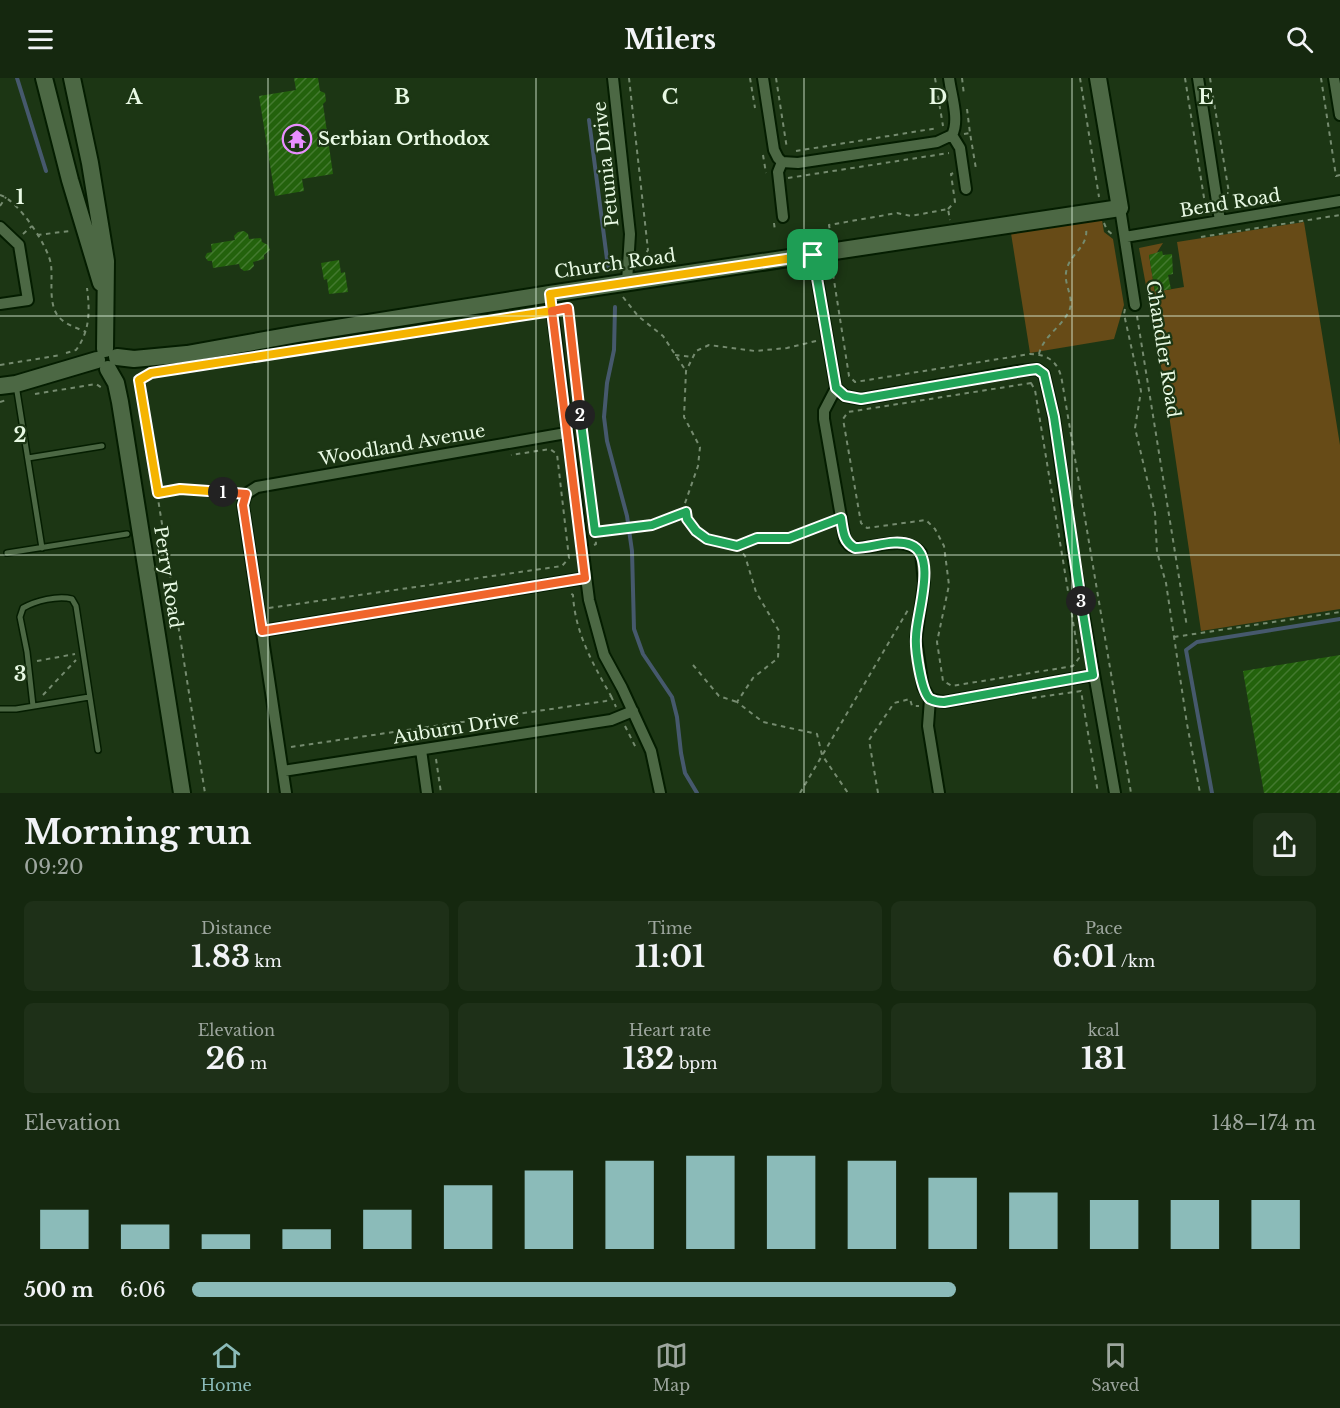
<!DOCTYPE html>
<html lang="en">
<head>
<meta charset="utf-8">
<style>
  :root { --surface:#15280f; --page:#1e3018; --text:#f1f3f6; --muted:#9da69e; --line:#34442f; --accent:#8bbbb9 }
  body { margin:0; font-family:"Libre Baskerville",serif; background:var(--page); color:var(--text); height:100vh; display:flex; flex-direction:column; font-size:22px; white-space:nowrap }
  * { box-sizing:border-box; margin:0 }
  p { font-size:20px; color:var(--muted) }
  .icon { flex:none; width:33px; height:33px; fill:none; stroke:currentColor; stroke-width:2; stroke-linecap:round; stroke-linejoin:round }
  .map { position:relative; height:715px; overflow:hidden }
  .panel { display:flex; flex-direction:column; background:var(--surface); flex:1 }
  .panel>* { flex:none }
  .pin { position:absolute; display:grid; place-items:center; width:51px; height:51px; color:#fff; margin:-26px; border-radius:12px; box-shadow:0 3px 9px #0006 }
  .km { position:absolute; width:30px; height:30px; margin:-15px; border-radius:50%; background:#222; color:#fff; font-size:16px; line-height:30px; text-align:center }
  .round { display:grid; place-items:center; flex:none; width:63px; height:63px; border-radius:9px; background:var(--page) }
  .head { display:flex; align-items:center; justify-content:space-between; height:102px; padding:0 24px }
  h1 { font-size:33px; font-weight:800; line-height:45px }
  .figures { display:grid; grid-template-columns:repeat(3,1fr); gap:9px; height:102px; padding:6px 24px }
  .figures div { display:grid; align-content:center; border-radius:9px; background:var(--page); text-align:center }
  .figures b { font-size:30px; font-weight:800 }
  .figures small { font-size:16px; font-weight:400 }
  .figures p { font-size:16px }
  .chart { height:168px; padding:12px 24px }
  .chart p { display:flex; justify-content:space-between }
  .chart svg { width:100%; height:108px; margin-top:6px; stroke:var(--accent); stroke-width:6 }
  ul { padding:0 24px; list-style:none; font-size:20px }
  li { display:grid; grid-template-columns:96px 72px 1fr; align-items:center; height:45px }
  li i { height:15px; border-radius:8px; background:var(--accent) }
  header { display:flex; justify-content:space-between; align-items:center; height:78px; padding:0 24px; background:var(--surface); font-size:27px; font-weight:800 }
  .tab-bar { display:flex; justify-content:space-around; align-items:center; height:84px; border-top:2px solid var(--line); background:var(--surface); font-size:16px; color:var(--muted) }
  .tab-bar a { display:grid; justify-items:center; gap:3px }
  .tab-bar .on { color:var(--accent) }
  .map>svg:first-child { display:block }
</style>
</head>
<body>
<header><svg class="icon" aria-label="menu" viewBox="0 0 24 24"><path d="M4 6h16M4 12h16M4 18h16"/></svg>Milers<svg class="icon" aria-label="search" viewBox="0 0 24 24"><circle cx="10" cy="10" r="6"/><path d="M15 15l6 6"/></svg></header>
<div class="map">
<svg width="1340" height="715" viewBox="0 0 1340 715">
  <defs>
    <pattern id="building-hatch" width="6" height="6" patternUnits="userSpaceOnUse" patternTransform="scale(1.5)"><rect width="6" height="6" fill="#23620c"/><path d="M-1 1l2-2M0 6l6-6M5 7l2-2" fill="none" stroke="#43792f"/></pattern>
  </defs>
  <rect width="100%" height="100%" fill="#1c3614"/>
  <path fill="#674b17" d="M1101,136L1104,154L1113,161L1124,227L1114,261L1030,275L1010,149Z
    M1304,144L1340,367V531L1201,553L1165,310L1139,170L1163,165L1156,176L1149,177L1155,214L1184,209L1177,164Z"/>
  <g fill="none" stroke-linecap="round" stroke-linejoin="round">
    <path stroke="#46596d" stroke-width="4" d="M17,0L46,93
      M589,42L608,189
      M615,229L614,272L607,305L604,339L607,363L627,438L632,473L634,551L643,576L672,619L677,639L681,675L685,695L697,715
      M1212,715L1186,572L1197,564L1340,541"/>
  </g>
  <path fill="url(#building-hatch)" d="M294,0H318L320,13L325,15L326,23L323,26L333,96L302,101L304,113L275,118L259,18L296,12Z
    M244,153L248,156L249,161L261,160L262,164L268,167L270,172L264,177V181L253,184L254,188L250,192L244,193L240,190L239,186L213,190L212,183H208L205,179L207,175L212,174L211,166L235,162L234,158L238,154Z
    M1162,173L1163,177L1172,176L1173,196L1168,197L1171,211L1155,214L1149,177Z
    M339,182L341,195L345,194L348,214L329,216L327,201L324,202L321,185Z
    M1340,577V715H1264L1243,593Z"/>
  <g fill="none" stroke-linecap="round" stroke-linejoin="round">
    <g stroke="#041d00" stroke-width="8">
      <path id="service" d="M16,307L42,470
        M28,380L102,368
        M180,411L246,416
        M7,475L127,456
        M33,628L27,574L20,539L23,530C35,523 58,517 72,521L76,528L98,672
        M0,631H16L89,619"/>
    </g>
    <g stroke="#041d00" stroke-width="14">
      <path id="minor" d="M613,0L630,156L627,204
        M763,0L774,72L778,80L782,84
        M949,0C951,17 960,42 952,57
        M1198,0L1220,143
        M1334,0L1340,37
        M952,57L960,70L966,111
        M782,84L798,85L937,64L952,57
        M782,84L778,94L783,139
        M1120,130L1135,227
        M0,149L19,167L28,222L0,226
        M1125,159L1340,123
        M813,177L836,310L845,318L861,321L1018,293L1037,291L1044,296L1054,339L1074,482L1115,715
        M550,216L589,522L604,577L622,610L651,673L660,715
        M836,310L824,333V341L845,462L849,467L855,470C878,470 904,456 921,475L924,505L916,561L923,609L930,621L944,624L1093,597
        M262,553L585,500
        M930,621L928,648L939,715
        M421,672L427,715
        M283,693L611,642L633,633
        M286,715L243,427L246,416L257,409L566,355"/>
    </g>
    <g stroke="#041d00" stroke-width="20">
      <path id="secondary" d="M44,0L70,102L101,205
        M72,0L90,85L106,183L105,271
        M117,279L134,281L187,276L298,256L550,216L1120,130L1098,0
        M108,291L116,305L120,324L182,715
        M0,308L16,306L97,282"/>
    </g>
    <path stroke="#758b6f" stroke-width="2" stroke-dasharray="4.5 4.5" stroke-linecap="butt" d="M629,0L648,172L640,185
      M750,0L755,30
      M776,0L787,71
      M935,0L943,48
      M962,0L964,17
      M1080,0L1099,119
      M1185,0L1205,126L1200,135
      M1210,0L1229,115H1227
      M1321,0L1336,98L1340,97
      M967,31L970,55
      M964,56L970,55L976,91L974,92
      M796,73L938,50
      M763,77L766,95
      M788,100L949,75
      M0,117C18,122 49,169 51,187C53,202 48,225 58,238C64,246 77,250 86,254
      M0,128L6,119
      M948,131L955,124L951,96L954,95
      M774,145L775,153
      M1104,145L1107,152L1113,157
      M23,156L32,148
      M37,157L70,153
      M831,159L829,147L897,135L911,138L948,131L950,142
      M1201,159L1340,137
      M834,188L835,193L833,196L849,298L855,304L1030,276C1049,276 1059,285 1062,303L1131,715
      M623,219L638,238L663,258L686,293
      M563,231L568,230L595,454L652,447L686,434
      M1125,231L1124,236L1141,313L1135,350L1155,435L1157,474L1166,505L1187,646L1200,715
      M1137,238L1187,549
      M816,263L787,270L755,273L709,267L696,273L686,293L684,339L700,369L698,388L684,428L687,441L696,453L707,461L737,468L745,478L756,514L779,553L778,580L753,600L737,624L763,644L817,656L822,677L848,715
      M66,275L76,272C90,253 90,233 87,210
      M1039,276C1043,259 1060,250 1068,235C1076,222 1064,208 1066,195C1068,176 1089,170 1086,150
      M675,277L693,279
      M222,285L543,235
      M0,287L61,277
      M166,293L151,295L139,302L205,715
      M1031,305L1035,312L1079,580L1073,588L952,608L943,603L937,564L949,507L944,468L935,451L926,442L867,450L861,445L843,341L848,334Z
      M35,316L96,306L102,310
      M0,324L6,322
      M158,415L173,412
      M594,467L596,466L595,454
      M737,468L757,460H789L831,444
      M269,530L562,488L569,480L557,376L550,371L511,377
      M1174,559L1340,534
      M37,583L75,576
      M693,587L719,618L737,624
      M43,617L76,582
      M611,618L616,629
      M1032,620L1081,613L1098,715
      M625,648L636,670
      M291,669L606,623L611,618C593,586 575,555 573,517L568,513
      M436,681L441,715
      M800,715L908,532
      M878,715L869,662L894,625L910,621L912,628H919"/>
    <use href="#service" stroke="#4c6844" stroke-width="5"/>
    <use href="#minor" stroke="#4c6844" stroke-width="10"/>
    <use href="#secondary" stroke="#4c6844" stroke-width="16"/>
  </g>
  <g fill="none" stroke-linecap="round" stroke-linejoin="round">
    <g stroke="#fff" stroke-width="12">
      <path id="split-1" d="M223,414L180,411L158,415L139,302L151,295L552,233L550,216L813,177"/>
    </g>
    <g stroke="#fff" stroke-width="12">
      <path id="split-2" d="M223,414L246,416L243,427L262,553L585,500L552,233L568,230L580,337"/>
    </g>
    <g stroke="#fff" stroke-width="12">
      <path id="split-3" d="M580,337L595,454L652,447L686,434L687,441L696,453L707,461L737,468L757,460H789L841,440C843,452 843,464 855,470C872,470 895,460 911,467C938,478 916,537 916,559C915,571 921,614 930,621C934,623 940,624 944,624L1093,597L1081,523"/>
    </g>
    <g stroke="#fff" stroke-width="12">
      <path id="split-4" d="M813,177L836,310L845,318L861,321L1029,292L1037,291L1044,296L1054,339L1081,523"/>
    </g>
    <use href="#split-1" stroke="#f5b400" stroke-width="8"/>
    <use href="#split-2" stroke="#f0652b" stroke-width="8"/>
    <use href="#split-3" stroke="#22a559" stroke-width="8"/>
    <use href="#split-4" stroke="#22a559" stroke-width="8"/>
  </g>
  <path fill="none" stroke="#e8f9e4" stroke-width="1.5" stroke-opacity="0.55" d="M268,0V715M536,0V715M804,0V715M1072,0V715M0,238H1340M0,477H1340"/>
  <defs>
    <g id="temple-ring" transform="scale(1.5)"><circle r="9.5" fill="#1c3614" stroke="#e88eff" stroke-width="1.5"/><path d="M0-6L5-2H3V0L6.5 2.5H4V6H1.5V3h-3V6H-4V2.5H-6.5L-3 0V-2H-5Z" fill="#e88eff"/></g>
  </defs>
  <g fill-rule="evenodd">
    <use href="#temple-ring" x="297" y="61"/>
  </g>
  <g text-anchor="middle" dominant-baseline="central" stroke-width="4.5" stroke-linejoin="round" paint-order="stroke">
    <g font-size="18" font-weight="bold" fill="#e8f9e4" stroke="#1c3614" text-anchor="start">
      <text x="318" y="61">Serbian Orthodox</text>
    </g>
    <g font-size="18" fill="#e8f9e4" stroke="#1c3614">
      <text transform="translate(606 86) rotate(-96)">Petunia Drive</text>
      <text transform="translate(1230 125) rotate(-9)">Bend Road</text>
      <text transform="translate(615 186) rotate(-8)">Church Road</text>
      <text transform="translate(1163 271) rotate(81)">Chandler Road</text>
      <text transform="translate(402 367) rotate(-10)">Woodland Avenue</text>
      <text transform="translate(168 499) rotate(81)">Perry Road</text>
      <text transform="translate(456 650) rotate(-9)">Auburn Drive</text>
    </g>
  </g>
  <g font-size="20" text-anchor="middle" font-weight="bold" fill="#e8f9e4" stroke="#1c3614" stroke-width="4.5" stroke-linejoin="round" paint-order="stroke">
    <text x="134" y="26">A</text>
    <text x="402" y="26">B</text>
    <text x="670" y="26">C</text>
    <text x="938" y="26">D</text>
    <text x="1206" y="26">E</text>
    <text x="20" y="126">1</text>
    <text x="20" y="364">2</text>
    <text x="20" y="603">3</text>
  </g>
</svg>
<div class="pin" style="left:813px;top:177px;background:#1e9e55"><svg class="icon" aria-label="arrive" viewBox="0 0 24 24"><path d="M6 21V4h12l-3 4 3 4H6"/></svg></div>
<b class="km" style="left:223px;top:414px">1</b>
<b class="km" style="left:580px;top:337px">2</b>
<b class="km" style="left:1081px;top:523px">3</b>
</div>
<section class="panel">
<div class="head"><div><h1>Morning run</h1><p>09:20</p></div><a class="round"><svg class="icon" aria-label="share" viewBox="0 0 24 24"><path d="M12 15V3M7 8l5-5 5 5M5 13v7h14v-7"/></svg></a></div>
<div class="figures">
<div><p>Distance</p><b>1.83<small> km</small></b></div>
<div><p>Time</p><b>11:01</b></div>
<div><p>Pace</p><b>6:01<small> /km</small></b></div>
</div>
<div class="figures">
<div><p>Elevation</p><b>26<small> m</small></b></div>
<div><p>Heart rate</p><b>132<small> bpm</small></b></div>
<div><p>kcal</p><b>131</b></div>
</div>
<div class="chart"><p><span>Elevation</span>148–174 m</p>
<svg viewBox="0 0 160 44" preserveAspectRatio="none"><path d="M5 44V28M15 44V34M25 44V38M35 44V36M45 44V28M55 44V18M65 44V12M75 44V8M85 44V6M95 44V6M105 44V8M115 44V15M125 44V21M135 44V24M145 44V24M155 44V24"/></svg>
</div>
<ul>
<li><b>500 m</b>6:06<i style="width:68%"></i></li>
</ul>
</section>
<nav class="tab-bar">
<a class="on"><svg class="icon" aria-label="home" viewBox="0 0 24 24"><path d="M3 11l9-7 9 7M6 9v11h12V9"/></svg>Home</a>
<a><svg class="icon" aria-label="map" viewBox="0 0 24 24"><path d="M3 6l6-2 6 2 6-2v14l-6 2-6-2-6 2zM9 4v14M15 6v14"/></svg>Map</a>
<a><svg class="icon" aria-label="saved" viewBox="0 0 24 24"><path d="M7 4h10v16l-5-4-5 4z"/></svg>Saved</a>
</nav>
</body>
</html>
